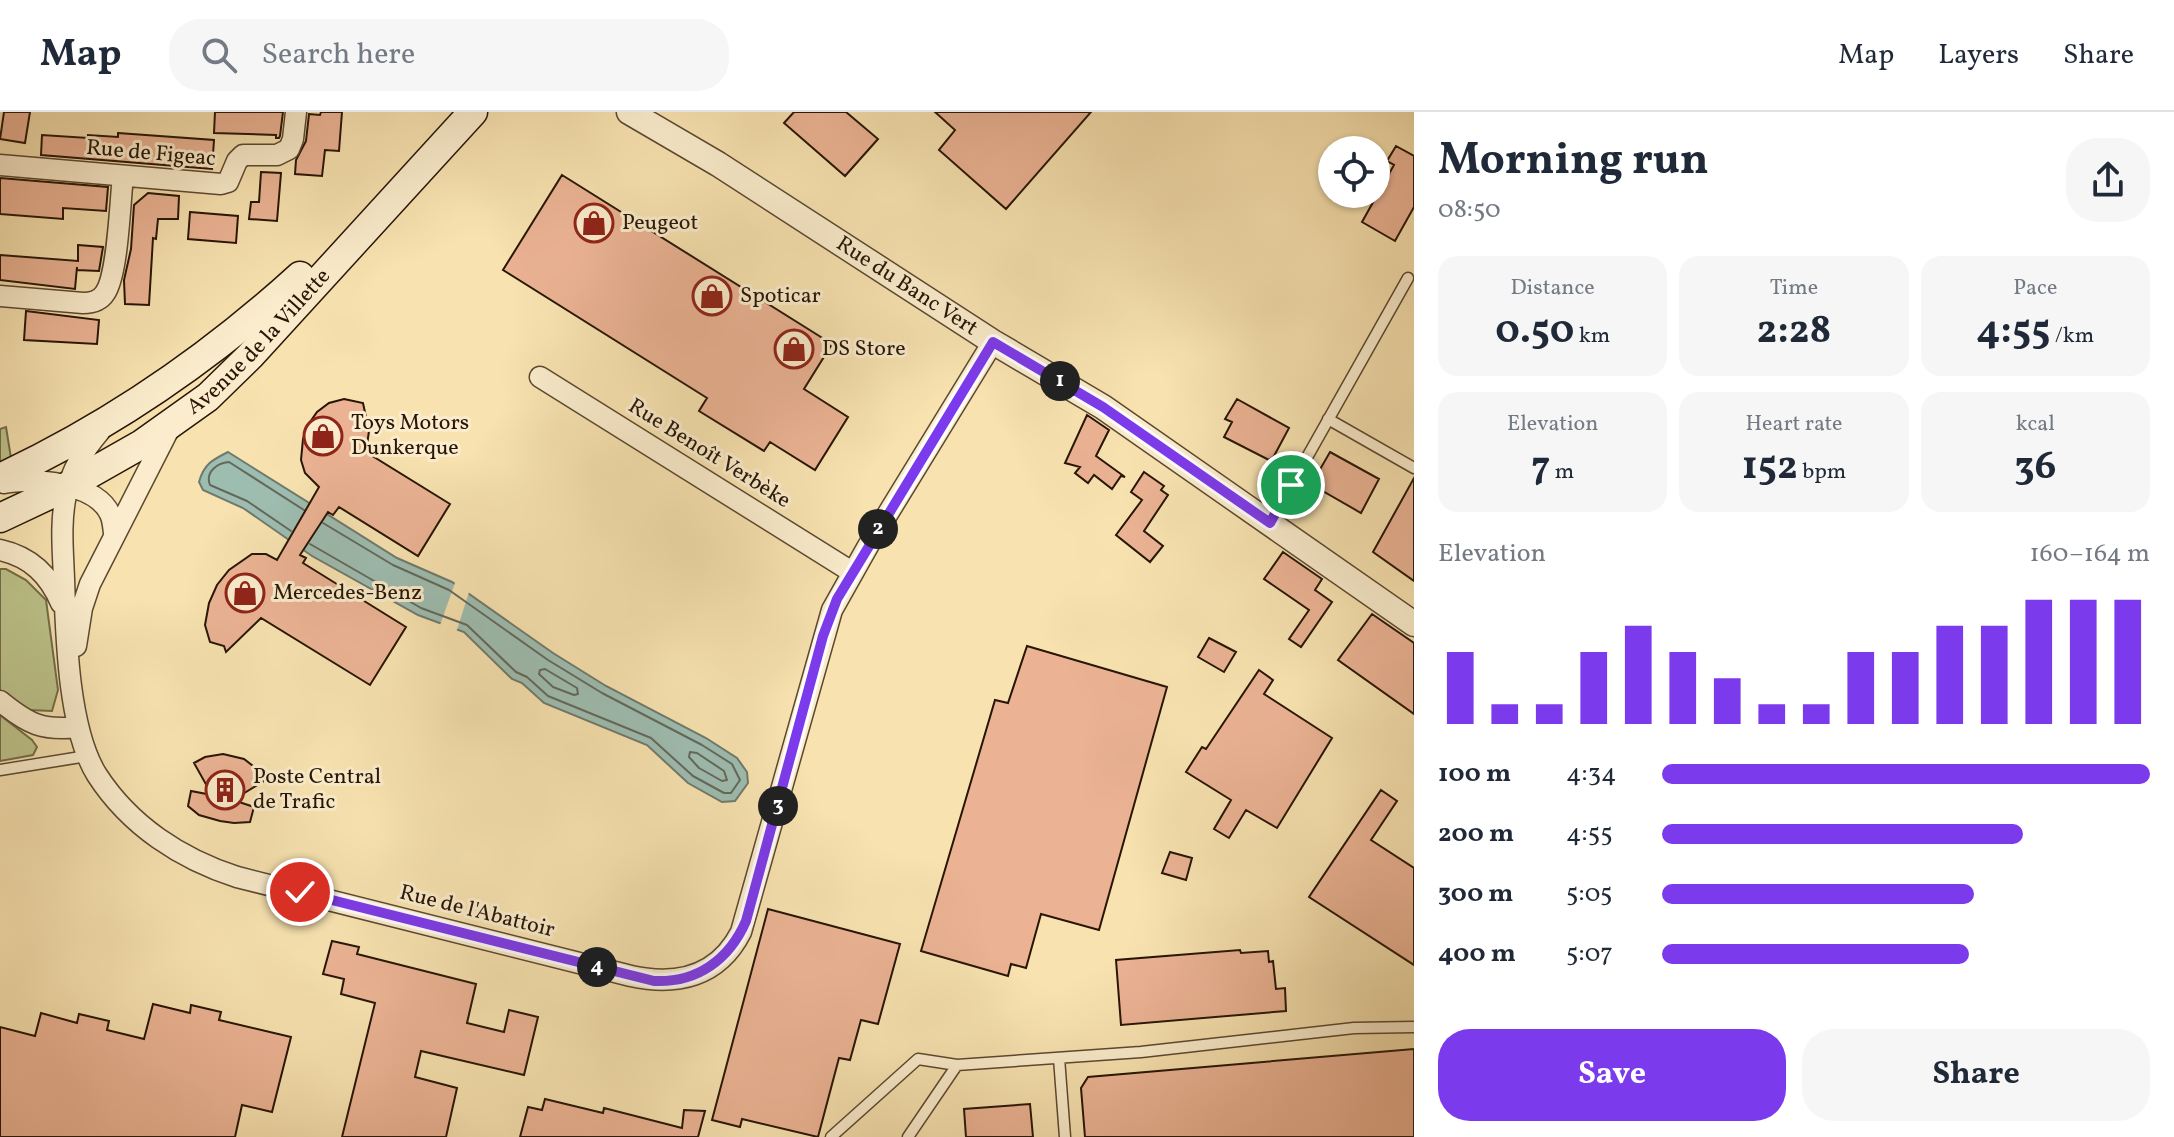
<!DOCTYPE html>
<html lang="en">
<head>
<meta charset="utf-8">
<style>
  :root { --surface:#fff; --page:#f6f6f7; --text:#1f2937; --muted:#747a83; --line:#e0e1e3; --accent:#7c3aed }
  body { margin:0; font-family:Vollkorn,serif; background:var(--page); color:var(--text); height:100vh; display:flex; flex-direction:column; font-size:30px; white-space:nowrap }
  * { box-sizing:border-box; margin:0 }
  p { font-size:26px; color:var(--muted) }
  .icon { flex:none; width:44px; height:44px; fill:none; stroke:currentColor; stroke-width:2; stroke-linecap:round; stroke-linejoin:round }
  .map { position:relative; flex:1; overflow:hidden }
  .panel { display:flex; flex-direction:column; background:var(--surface); width:760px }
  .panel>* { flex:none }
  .controls { position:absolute; left:1318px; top:24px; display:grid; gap:16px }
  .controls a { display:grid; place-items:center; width:72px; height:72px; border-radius:50%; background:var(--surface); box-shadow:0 2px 6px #0004; font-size:40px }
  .pin { position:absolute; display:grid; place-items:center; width:68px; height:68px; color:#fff; margin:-34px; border:4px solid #fff; border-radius:50%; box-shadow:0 2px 8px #0007 }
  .km { position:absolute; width:40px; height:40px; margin:-20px; border-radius:50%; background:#222; color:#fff; font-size:22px; line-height:40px; text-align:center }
  .round { display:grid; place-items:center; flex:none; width:84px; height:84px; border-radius:32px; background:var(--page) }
  .headline { display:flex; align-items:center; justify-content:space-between; height:136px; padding:0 24px }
  h1 { font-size:44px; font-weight:700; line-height:60px }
  .figures { display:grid; grid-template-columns:repeat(3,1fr); gap:12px; height:136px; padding:8px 24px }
  .figures div { display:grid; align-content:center; border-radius:20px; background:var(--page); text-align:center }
  .figures b { font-size:40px; font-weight:700 }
  .figures small { font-size:22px; font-weight:400 }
  .figures p { font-size:22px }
  .chart { height:224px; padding:16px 24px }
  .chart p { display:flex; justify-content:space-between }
  .chart svg { width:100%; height:144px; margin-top:8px; stroke:var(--accent); stroke-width:6 }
  .primary-button { display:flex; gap:16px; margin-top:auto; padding:16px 24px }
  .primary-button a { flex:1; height:92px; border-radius:32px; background:var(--accent); color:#fff; font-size:32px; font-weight:700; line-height:92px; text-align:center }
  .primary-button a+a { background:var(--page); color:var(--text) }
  ul { padding:0 24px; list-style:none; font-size:26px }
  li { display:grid; grid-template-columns:128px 96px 1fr; align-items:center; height:60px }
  li i { height:20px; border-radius:10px; background:var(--accent) }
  header { display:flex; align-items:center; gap:48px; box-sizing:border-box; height:112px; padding:0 40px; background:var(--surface); border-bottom:2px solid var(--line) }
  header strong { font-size:38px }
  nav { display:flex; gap:44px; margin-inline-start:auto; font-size:28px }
  .search { width:560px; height:72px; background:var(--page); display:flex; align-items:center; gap:20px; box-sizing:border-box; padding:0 28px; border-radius:32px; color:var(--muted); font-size:30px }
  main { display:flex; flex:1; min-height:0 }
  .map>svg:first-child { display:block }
</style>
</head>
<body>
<header>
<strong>Map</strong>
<div class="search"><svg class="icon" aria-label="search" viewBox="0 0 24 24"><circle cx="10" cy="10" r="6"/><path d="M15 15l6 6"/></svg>Search here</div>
<nav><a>Map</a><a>Layers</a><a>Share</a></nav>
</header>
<main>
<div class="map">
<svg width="1414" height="1025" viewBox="0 0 1414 1025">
  <rect width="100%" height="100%" fill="#f7e2b0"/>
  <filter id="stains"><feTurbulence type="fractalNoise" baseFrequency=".0025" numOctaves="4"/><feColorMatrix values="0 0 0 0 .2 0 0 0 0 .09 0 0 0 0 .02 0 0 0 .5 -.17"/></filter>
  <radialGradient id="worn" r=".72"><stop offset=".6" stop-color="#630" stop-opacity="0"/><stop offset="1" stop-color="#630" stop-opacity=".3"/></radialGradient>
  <path fill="#bdc38b" stroke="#726c48" stroke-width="2" d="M6,315L11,346L0,350V317Z
    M0,457H6L26,468L46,488L58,578L52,599L28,598L0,579Z
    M0,603L32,628L37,635L33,643L0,649Z"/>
  <path fill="#9ebdb1" stroke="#6e7a6d" stroke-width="2" d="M228,340L397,446L452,470L553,541L606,574L706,626L737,646L747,660L748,671L735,689L722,690L688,671L647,633L544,591L522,571L512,567L464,520L418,503L312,444L243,396L203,378L199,370C204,352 212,348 228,340Z"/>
  <path fill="#f7e2b0" d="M456,468L470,477L456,521L439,516Z"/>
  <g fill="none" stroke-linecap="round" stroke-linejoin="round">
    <path stroke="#62695c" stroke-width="2" d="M291,419L247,389L210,373C205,360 217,351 229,350L304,398
      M310,432L421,496L467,513L516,560L527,565L548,584L651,626L693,664L724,681H731L740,668L732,652L702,633L602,581L548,548L449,478L393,453L323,411
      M545,557L577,576L578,582L574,583L553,575L539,562L540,558Z
      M690,640L697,641L724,659L727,668L722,669L699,656L689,645Z"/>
  </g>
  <path fill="#ebb394" stroke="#271506" stroke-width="2" d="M4,0H30L25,31L0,27Z
    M215,0H283L280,24L279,26H276V23L214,21Z
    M321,0H342L339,39L325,38L322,64L295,62L296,48L306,29L309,2L320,3Z
    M794,0H846L878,27L845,64L784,11Z
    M935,0H1091L1006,97L939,38L955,18Z
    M118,21L214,28L212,57L41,43L42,23L88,26V23L118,25Z
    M1396,34L1414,44V95L1395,129L1362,110L1394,53L1387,49Z
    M261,60L281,61L277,109L249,107L251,90H259Z
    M562,63L832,232L804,277L848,305L815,358L770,330L764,339L699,299L707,286L503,158Z
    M0,66L108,75L106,99L63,96V107L0,102Z
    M148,81L179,84L178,107H158L156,127L153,126L149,193L125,192L124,168L131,137L134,93Z
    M190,100L238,104L236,131L188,127Z
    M78,133L103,135L99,159L77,158V155L75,177L0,168V143L78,149Z
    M26,199L99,208L97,232L24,228Z
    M344,287L363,291L369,319L366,340L450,392L418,444L339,395L333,403L328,400L300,443L306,446L303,451L406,515L370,573L261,506L226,540L224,534L210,530L205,513L209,491L217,473L229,458L252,442H266L277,448L319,375L305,361L301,348L303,327L308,313L317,300L329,291Z
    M1237,287L1289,316L1274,344L1269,348L1224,325L1232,310L1225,307Z
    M1087,303L1109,318L1096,344L1125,365L1121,364L1112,377L1094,363L1088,371L1075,361L1080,355L1065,351Z
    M1330,340L1379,367L1361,401L1314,374L1315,366Z
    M1144,360L1164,374L1161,378L1168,383L1144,419L1163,434L1150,450L1116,423L1142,388L1131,380Z
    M1414,366V469L1373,440Z
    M1283,440L1322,467L1315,478L1332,490L1301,535L1289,527L1309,498L1264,467Z
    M1372,502L1414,531V602L1338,548Z
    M1209,526L1236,540L1224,560L1198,545Z
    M1027,534L1167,575L1099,818L1041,802L1026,856L1011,852L1008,864L921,839L995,588L1008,591Z
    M1259,558L1273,568L1264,582L1332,626L1277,716L1246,698L1229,726L1214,717L1231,688L1186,660L1202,635L1206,637Z
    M223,642L244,647L257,657L264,669L233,688L254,695L250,710L234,711L220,709L199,703L188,694L191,679L212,683L194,651L205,645Z
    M1381,678L1397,689L1371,728L1414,756V853L1309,785Z
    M1170,740L1192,746L1186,768L1162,761Z
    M768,797L900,832L878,912L861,908L850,948L839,946L818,1025L742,1007L740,1015L712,1008Z
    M332,829L359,835L357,842L476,872L467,911L504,920L509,898L538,905L524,963L421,939L415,965L457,976L446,1025H342L375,891L341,882L344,867L323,862Z
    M1240,838L1241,841L1268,839L1269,850L1273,849L1276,877L1285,876L1286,899L1121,913L1116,848Z
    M153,892L190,901L191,893L221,900L219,908L291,925L272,1000L242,993L235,1025H0V915L35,924L41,901L77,911L79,902L109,909L107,918L144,927Z
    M1414,937V1025H1085L1081,976L1088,965Z
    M545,987L603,1001L604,996L682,1016L684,998L705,999L698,1025H520L528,995L542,998Z
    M1030,992L1033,1025H966L964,997Z"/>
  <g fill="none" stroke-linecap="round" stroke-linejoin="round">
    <g stroke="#5b4830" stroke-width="13">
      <path id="service" d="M1328,307L1414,356
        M1270,411L1408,166
        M0,658L87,644
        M1059,946L1065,1025
        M831,1025L918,947L957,953
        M908,1025L957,953L1141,940L1354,916L1414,915"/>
    </g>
    <g stroke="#5b4830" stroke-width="23">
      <path id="minor" d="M0,53L221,72L228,70L237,49L243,43H277L289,37L293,27L296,0
        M0,184L83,191C92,191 100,189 105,181C118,163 120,89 123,64
        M540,265L852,460
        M100,319C83,339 72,357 66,383C60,411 63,439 64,467C66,523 68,617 97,663C130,714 181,747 237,765L631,864C677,874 718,865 741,820L832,498L868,434L993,230
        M4,371C33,365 96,371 110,402C113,408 113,414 114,421
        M0,438C31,445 49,463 61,491
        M76,534L82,496L90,472L168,319
        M0,589C28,612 42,619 78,615"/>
    </g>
    <g stroke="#5b4830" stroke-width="27">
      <g id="tertiary">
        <path id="s1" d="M629,0L718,52L993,230L1103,295L1414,512"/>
      </g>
    </g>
    <g stroke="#271506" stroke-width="31">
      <g id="secondary">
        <path d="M0,366C111,314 210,246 300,164"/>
        <path id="s2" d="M0,406L68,374L142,332L208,285L250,244L473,0"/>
      </g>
    </g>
    <use href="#service" stroke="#faeccc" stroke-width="10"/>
    <use href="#minor" stroke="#faeccc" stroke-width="20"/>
    <use href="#tertiary" stroke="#faeccc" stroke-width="24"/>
    <use href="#secondary" stroke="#faeccc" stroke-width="28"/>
  </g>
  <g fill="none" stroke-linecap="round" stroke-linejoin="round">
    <g stroke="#fff" stroke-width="16">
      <path id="route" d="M300,780L654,869C697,871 729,848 746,809L823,524L837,487L993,230L1103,295L1270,411L1291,373"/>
    </g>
    <use href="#route" stroke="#7c3aed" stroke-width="10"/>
  </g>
  <defs>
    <g id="shop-ring" transform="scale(2)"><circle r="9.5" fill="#faeccc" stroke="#8f2418" stroke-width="1.5"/><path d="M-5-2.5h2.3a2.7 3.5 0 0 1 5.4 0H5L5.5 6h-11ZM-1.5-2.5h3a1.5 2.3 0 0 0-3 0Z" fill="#8f2418"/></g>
    <g id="building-ring" transform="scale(2)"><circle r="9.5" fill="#faeccc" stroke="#8f2418" stroke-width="1.5"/><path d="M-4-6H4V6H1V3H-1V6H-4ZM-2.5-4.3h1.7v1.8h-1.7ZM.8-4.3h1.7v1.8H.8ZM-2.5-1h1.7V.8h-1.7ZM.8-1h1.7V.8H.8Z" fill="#8f2418"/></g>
  </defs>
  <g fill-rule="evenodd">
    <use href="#shop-ring" x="594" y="111"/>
    <use href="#shop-ring" x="712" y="184"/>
    <use href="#shop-ring" x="794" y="237"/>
    <use href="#shop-ring" x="323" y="324"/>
    <use href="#shop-ring" x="245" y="481"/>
    <use href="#building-ring" x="225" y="678"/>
  </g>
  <g text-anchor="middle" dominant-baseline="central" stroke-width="6" stroke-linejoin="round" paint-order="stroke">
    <g font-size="22" fill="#271506" stroke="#faeccc">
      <text transform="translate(151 42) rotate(5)">Rue de Figeac</text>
      <text stroke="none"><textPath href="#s1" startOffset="328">Rue du Banc Vert</textPath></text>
      <text stroke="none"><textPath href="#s2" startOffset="316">Avenue de la Villette</textPath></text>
      <text transform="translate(709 342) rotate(32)">Rue Benoît Verbèke</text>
      <text transform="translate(477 800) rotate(14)">Rue de l'Abattoir</text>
    </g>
    <g font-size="22" fill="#271506" stroke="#faeccc" text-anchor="start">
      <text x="622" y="111">Peugeot</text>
      <text x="740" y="184">Spoticar</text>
      <text x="822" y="237">DS Store</text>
      <text x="351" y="311">Toys Motors<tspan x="351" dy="25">Dunkerque</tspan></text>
      <text x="273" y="481">Mercedes-Benz</text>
      <text x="253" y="665">Poste Central<tspan x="253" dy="25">de Trafic</tspan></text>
    </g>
  </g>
  <rect width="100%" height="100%" filter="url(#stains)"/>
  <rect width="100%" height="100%" fill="url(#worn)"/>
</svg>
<div class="controls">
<a><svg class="icon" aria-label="locate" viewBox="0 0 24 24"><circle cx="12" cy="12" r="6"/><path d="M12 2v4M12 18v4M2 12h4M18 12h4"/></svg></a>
</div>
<div class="pin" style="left:1291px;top:373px;background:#1e9e55"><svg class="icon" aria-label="arrive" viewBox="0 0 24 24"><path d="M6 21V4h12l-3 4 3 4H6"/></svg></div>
<div class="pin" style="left:300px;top:780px;background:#d93025"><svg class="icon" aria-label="check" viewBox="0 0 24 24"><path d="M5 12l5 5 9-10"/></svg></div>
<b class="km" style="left:1060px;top:269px">1</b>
<b class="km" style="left:878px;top:417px">2</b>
<b class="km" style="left:778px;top:694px">3</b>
<b class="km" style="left:597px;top:855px">4</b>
</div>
<section class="panel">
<div class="headline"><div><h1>Morning run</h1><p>08:50</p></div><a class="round"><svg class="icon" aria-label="share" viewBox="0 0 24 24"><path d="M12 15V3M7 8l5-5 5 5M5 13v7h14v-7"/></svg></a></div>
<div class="figures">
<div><p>Distance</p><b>0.50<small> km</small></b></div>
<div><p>Time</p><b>2:28</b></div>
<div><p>Pace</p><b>4:55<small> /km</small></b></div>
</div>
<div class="figures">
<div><p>Elevation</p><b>7<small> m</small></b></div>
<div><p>Heart rate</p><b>152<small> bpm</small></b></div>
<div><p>kcal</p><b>36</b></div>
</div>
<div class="chart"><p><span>Elevation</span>160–164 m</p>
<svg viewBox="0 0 160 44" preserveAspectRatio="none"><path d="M5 44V22M15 44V38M25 44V38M35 44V22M45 44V14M55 44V22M65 44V30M75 44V38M85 44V38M95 44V22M105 44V22M115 44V14M125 44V14M135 44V6M145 44V6M155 44V6"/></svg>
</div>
<ul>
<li><b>100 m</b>4:34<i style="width:100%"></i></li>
<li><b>200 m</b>4:55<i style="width:74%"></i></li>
<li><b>300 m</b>5:05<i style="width:64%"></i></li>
<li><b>400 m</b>5:07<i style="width:63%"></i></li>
</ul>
<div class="primary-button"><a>Save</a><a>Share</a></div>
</section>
</main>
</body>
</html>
